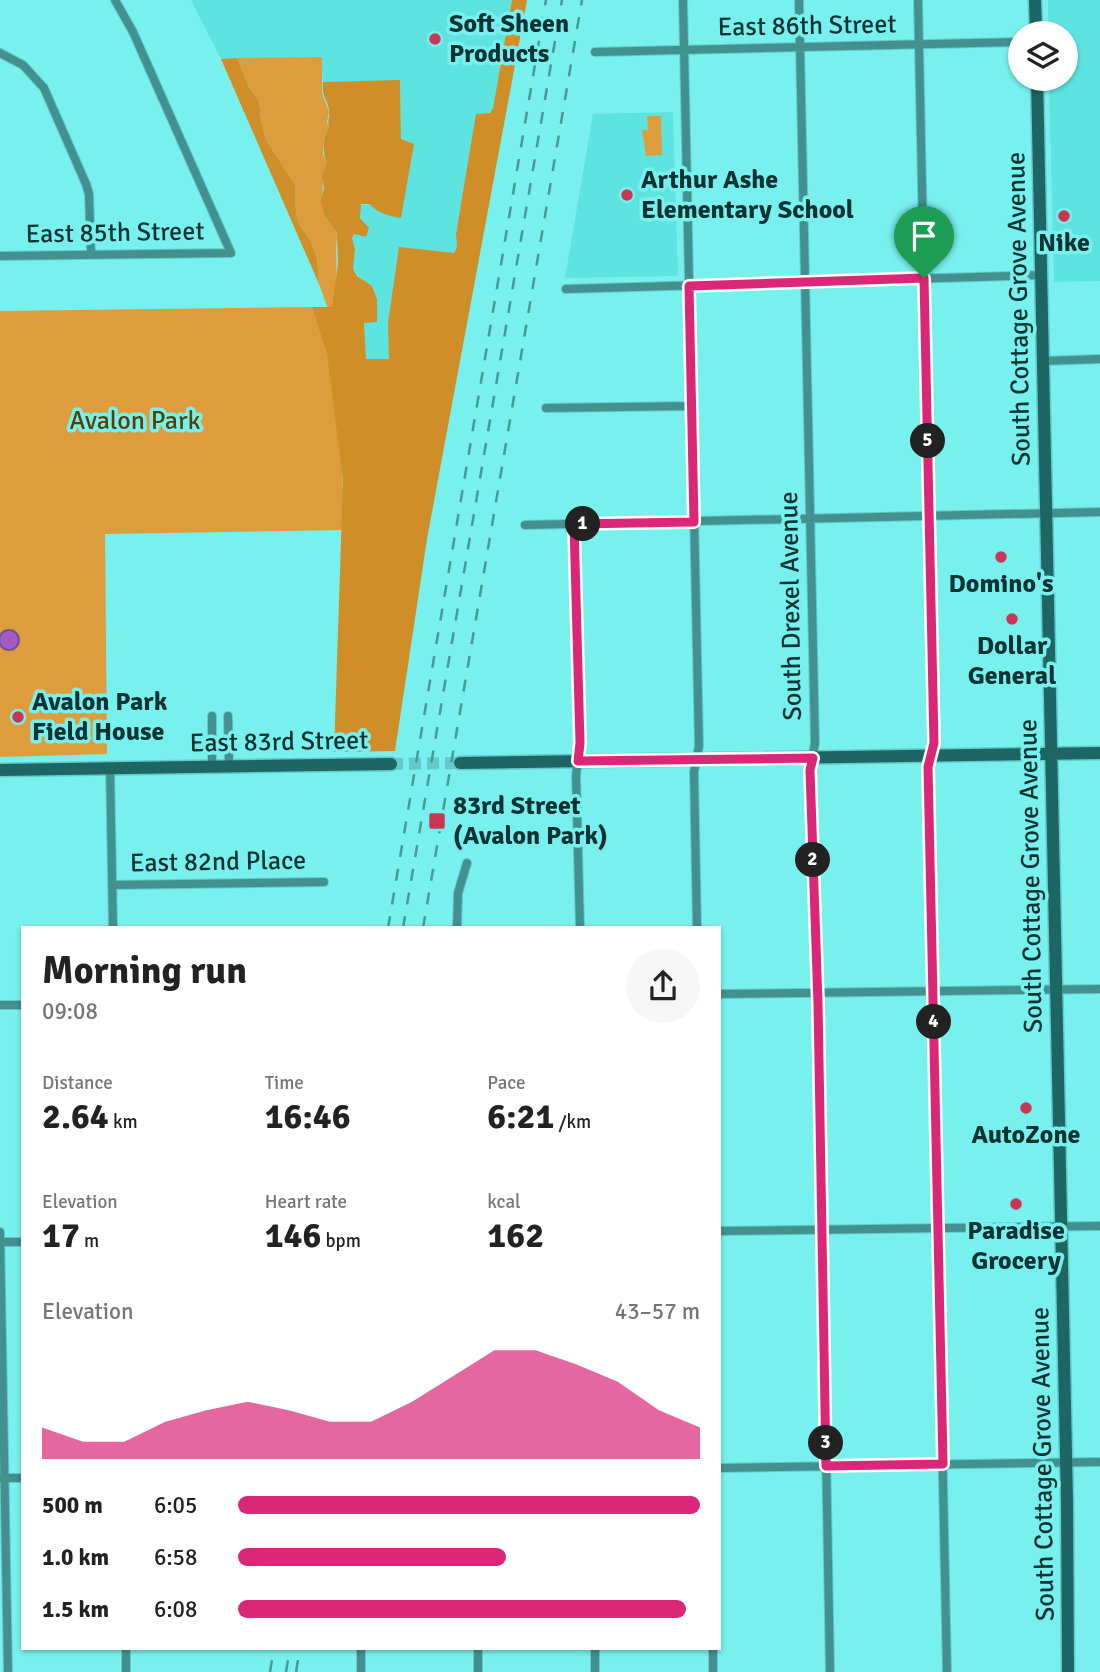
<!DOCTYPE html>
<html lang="en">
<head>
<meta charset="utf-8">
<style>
  :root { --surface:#fff; --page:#f6f6f6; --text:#222; --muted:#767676; --accent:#db2777 }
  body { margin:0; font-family:Signika,sans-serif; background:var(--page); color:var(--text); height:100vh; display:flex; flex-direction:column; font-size:26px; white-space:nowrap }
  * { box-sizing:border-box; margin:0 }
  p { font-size:23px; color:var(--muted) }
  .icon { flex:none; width:38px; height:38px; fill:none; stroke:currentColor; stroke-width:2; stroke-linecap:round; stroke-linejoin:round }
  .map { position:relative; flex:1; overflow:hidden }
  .details { position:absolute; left:21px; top:926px; width:700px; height:724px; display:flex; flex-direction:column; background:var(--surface); border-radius:0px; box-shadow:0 2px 5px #0004 }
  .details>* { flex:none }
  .fabs { position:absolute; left:1008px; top:21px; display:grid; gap:14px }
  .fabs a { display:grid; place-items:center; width:70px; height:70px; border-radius:50%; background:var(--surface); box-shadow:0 2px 5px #0004; font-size:35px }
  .pin { position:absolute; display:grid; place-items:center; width:60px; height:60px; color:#fff; margin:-72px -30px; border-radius:50% 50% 50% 0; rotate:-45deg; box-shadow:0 0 7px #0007 }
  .pin .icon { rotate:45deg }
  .km { position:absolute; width:35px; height:35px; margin:-18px; border-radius:50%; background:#222; color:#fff; font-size:19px; line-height:35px; text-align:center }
  .round { display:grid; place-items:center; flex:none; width:74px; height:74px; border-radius:37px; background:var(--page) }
  .summary { display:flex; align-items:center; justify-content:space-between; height:119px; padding:0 21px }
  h1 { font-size:38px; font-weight:700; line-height:52px }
  .stats { display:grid; grid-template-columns:repeat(3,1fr); gap:10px; height:119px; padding:7px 21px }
  .stats div { display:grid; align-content:center }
  .stats b { font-size:35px; font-weight:700 }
  .stats small { font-size:19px; font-weight:400 }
  .stats p { font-size:19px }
  .chart { height:196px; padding:14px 21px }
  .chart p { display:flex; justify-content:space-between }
  .chart svg { width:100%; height:126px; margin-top:7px; fill:var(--accent); opacity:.7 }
  ul { padding:0 21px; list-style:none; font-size:23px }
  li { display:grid; grid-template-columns:112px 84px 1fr; align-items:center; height:52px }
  li i { height:18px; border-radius:9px; background:var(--accent) }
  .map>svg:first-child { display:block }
</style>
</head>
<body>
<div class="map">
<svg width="1100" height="1672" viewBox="0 0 1100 1672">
  <rect width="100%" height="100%" fill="#78f0ed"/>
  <path fill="#5de4e1" d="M191,0H512L493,108L490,112L485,114L456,234L457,247L454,253L390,305L389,359L366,360L362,280L353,269L355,249L352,238L354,234L366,237L359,212L360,205L371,204L394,217L401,139L400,81L323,82L321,57L221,59Z
    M1048,0H1100V281L1054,282L1049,79H1066V33H1048Z
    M673,112L678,276L565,278L593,114Z"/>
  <path fill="#de9d3c" d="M322,57V93L329,112L327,122L329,128C323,134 323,146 323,154L327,162C322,173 321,205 325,216C328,223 336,228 337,235C337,240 336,246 336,252C337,270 337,289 332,307L328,309L319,284L317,259L311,242L299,224L296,214L295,185L266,140L261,120L259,101L249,87L237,58Z
    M647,116H661L662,155L646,156L642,130H648Z
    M312,307C317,322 323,338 327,353C341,410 344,472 343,530L105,534L107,754L0,757V311Z"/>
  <path fill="#cf8e27" d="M512,0H527L427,539L395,751L334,752L343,480L327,354L312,307H332L338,264L337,233L324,215L321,201L324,188L322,176L327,162C322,153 322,136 329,128C327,121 330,117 329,110C327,98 321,96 323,82L400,80L401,139L414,144L401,218C392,217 375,212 370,204H361L360,218L369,228L366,237L354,234L352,238L355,249L353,269L357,276L372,286L377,299V322L364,323L366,359H389L388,323L399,247L454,253L457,247L456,234L476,114L490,113L493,108Z
    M237,58L249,87L259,101L261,120L266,140L295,185L296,214L299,224L311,242L317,259L319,284L221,59Z"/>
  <path fill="#a25bc5" stroke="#754f99" stroke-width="2" d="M-1 640a10 10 0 1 1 20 0a10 10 0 1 1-20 0Z"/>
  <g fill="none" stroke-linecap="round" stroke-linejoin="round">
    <path stroke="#62cac8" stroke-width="12" stroke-dasharray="12 6" stroke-linecap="butt" d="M391,764L460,763"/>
    <g stroke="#62cac8" stroke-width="10">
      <path id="street" d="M683,0L699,746L694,772L697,928
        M799,0L815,743L810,770L818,1004L830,1672
        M918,0L934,743L928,767L947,1672
        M595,52L1020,42
        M0,53L23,65L44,88L86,184L89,194L91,254
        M0,256L231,253L133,32L115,0
        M566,289L1042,275
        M1043,361L1100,359
        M546,408L691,406
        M574,524L580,743L576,776L580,928
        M525,525L1100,512
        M212,716V766
        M228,716L229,765
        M110,767L113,928
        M112,885L324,882
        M457,928L458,893L467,863
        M719,994L1100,989
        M0,1005H23
        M719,1231L1100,1226
        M0,1232L8,1672
        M0,1242H23
        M719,1468L1100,1462
        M1,1478H23
        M126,1648V1672
        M361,1648V1672
        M478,1648V1672
        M595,1648V1672
        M713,1648V1672"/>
    </g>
    <g stroke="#62cac8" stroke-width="15">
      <path id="secondary" d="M1035,0L1036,33
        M1037,79L1067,1502L1068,1672
        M460,763L1100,753
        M0,770L391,764"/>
    </g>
    <use href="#street" stroke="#43918f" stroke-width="8"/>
    <use href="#secondary" stroke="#1d6664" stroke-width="12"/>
    <path stroke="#469a98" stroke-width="2.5" stroke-dasharray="12 12" stroke-linecap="butt" d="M388,928L546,0
      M403,928L562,0
      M423,928L582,0
      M270,1672L274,1648
      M286,1672L290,1648
      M296,1672L300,1648"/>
  </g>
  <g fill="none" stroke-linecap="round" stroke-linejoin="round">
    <g stroke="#fff" stroke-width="14">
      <path id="route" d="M924,278L934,743L928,767L943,1464L826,1466L818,1004L810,770L813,758L578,761L580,743L574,524L694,522L689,286Z"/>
    </g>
    <use href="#route" stroke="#db2777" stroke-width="9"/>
  </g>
  <g fill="#c83856" stroke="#78f0ed" stroke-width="2.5">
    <circle cx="435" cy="39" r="7"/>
    <circle cx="627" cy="195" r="7"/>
    <circle cx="1064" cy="216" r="7"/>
    <circle cx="1001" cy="557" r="7"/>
    <circle cx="1012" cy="619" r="7"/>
    <circle cx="18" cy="717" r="7"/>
    <rect x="428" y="812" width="18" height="18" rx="3.5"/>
    <circle cx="1026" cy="1108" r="7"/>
    <circle cx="1016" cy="1204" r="7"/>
  </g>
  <g text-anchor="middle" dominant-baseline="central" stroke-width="7" stroke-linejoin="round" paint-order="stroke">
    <g font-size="26" font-weight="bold" fill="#0b3333" stroke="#78f0ed">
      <text x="449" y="24" text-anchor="start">Soft Sheen<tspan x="449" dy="30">Products</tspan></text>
      <text x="641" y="180" text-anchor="start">Arthur Ashe<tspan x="641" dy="30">Elementary School</tspan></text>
      <text x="1064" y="243">Nike</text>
      <text x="1001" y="584">Domino's</text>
      <text x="1012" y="646">Dollar<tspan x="1012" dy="30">General</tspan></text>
      <text x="32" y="702" text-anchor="start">Avalon Park<tspan x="32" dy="30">Field House</tspan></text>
      <text x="453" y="806" text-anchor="start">83rd Street<tspan x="453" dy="30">(Avalon Park)</tspan></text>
      <text x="1026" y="1135">AutoZone</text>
      <text x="1016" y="1231">Paradise<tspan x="1016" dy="30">Grocery</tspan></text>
    </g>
    <g font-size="26" fill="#0b3333" stroke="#78f0ed">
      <text transform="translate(807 26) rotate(-1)">East 86th Street</text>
      <text transform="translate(115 233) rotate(-1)">East 85th Street</text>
      <text transform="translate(1019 309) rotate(-91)">South Cottage Grove Avenue</text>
      <text transform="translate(791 606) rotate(-91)">South Drexel Avenue</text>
      <text transform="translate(279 742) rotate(-1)">East 83rd Street</text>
      <text transform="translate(218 862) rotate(-1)">East 82nd Place</text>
      <text transform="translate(1031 876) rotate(-91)">South Cottage Grove Avenue</text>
      <text transform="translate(1043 1464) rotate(-91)">South Cottage Grove Avenue</text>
    </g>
    <g font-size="26" fill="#5e3d05" stroke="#78f0ed">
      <text x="135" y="421">Avalon Park</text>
    </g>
  </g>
</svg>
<div class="fabs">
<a><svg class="icon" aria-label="layers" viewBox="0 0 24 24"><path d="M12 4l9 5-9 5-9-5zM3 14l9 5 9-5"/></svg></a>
</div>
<div class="pin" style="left:924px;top:278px;background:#1e9e55"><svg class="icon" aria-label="arrive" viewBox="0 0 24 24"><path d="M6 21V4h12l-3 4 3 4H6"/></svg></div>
<b class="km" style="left:583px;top:524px">1</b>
<b class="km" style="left:813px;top:860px">2</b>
<b class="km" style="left:826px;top:1443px">3</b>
<b class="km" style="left:934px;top:1022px">4</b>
<b class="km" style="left:928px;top:441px">5</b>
<section class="details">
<div class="summary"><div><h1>Morning run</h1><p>09:08</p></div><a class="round"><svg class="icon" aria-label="share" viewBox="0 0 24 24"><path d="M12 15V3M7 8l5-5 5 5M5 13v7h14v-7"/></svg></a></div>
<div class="stats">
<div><p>Distance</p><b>2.64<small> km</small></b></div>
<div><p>Time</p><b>16:46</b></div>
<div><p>Pace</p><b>6:21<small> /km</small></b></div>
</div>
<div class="stats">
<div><p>Elevation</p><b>17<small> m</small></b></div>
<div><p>Heart rate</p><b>146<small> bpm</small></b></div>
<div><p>kcal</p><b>162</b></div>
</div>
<div class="chart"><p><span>Elevation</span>43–57 m</p>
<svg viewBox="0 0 160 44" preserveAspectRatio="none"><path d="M0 44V33L10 38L20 38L30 31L40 27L50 24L60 27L70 31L80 31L90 24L100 15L110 6L120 6L130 11L140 17L150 27L160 33V44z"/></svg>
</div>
<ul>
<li><b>500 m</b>6:05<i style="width:100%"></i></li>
<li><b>1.0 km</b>6:58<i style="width:58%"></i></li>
<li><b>1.5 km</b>6:08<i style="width:97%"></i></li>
</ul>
</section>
</div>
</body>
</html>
